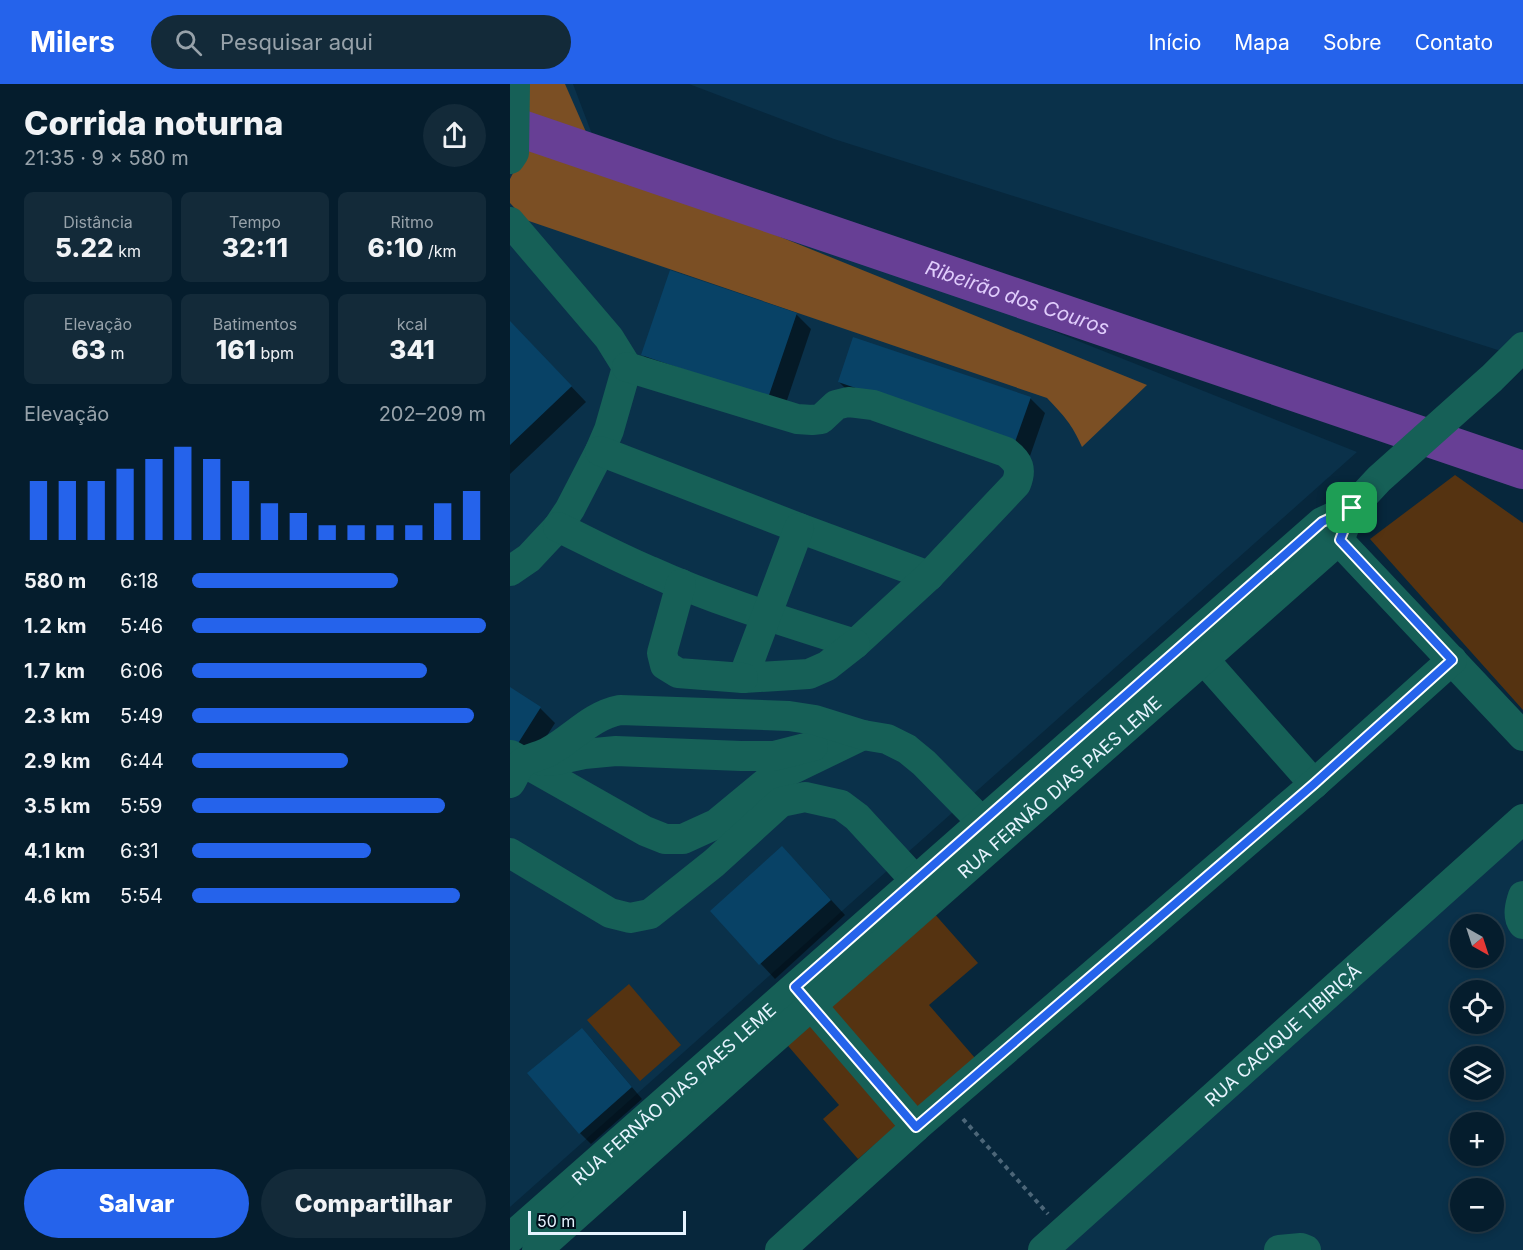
<!DOCTYPE html>
<html lang="pt">
<head>
<meta charset="utf-8">
<style>
  :root { --surface:#051d2d; --page:#132a39; --text:#f1f3f6; --muted:#97a2aa; --line:#263b49; --accent:#2563eb }
  body { margin:0; font-family:Inter,sans-serif; background:var(--page); color:var(--text); height:100vh; display:flex; flex-direction:column; font-size:22px; white-space:nowrap }
  * { box-sizing:border-box; margin:0 }
  p { font-size:20px; color:var(--muted) }
  .icon { flex:none; width:33px; height:33px; fill:none; stroke:currentColor; stroke-width:2; stroke-linecap:round; stroke-linejoin:round }
  .map { position:relative; flex:1; overflow:hidden }
  .side { display:flex; flex-direction:column; background:var(--surface); width:510px }
  .side>* { flex:none }
  .needle { width:39px; rotate:141deg }
  .fabs { position:absolute; left:940px; top:830px; display:grid; gap:12px }
  .fabs a { display:grid; place-items:center; width:54px; height:54px; border-radius:50%; background:var(--surface); box-shadow:0 3px 9px #0003,0 0 0 2px var(--line); font-size:30px }
  .scale { position:absolute; left:18px; bottom:15px; width:158px; box-sizing:border-box; padding-left:6px; border:3px solid #e6f3fe; border-top:0; font-size:16px; line-height:21px; white-space:nowrap; color:#e6f3fe; -webkit-text-stroke:4px #020f1b; paint-order:stroke }
  .pin { position:absolute; display:grid; place-items:center; width:51px; height:51px; color:#fff; margin:-26px; border-radius:12px; box-shadow:0 3px 9px #0006 }
  .round { display:grid; place-items:center; flex:none; width:63px; height:63px; border-radius:32px; background:var(--page) }
  .overview { display:flex; align-items:center; justify-content:space-between; height:102px; padding:0 24px }
  h1 { font-size:33px; font-weight:800; line-height:45px }
  .figures { display:grid; grid-template-columns:repeat(3,1fr); gap:9px; height:102px; padding:6px 24px }
  .figures div { display:grid; align-content:center; border-radius:9px; background:var(--page); text-align:center }
  .figures b { font-size:26px; font-weight:800 }
  .figures small { font-size:16px; font-weight:400 }
  .figures p { font-size:16px }
  .chart { height:168px; padding:12px 24px }
  .chart p { display:flex; justify-content:space-between }
  .chart svg { width:100%; height:108px; margin-top:6px; stroke:var(--accent); stroke-width:6 }
  .action { display:flex; gap:12px; margin-top:auto; padding:12px 24px }
  .action a { flex:1; height:69px; border-radius:36px; background:var(--accent); color:#fff; font-size:24px; font-weight:800; line-height:69px; text-align:center }
  .action a+a { background:var(--page); color:var(--text) }
  ul { padding:0 24px; list-style:none; font-size:20px }
  li { display:grid; grid-template-columns:96px 72px 1fr; align-items:center; height:45px }
  li i { height:15px; border-radius:8px; background:var(--accent) }
  header { display:flex; align-items:center; gap:36px; box-sizing:border-box; height:84px; padding:0 30px; background:var(--accent); color:#fff }
  header strong { font-size:28px }
  nav { display:flex; gap:33px; margin-inline-start:auto; font-size:21px }
  .search { width:420px; height:54px; background:var(--page); display:flex; align-items:center; gap:15px; box-sizing:border-box; padding:0 21px; border-radius:33px; color:var(--muted); font-size:22px }
  main { display:flex; flex:1; min-height:0 }
  .map>svg:first-child { display:block }
</style>
</head>
<body>
<header>
<strong>Milers</strong>
<div class="search"><svg class="icon" aria-label="search" viewBox="0 0 24 24"><circle cx="10" cy="10" r="6"/><path d="M15 15l6 6"/></svg>Pesquisar aqui</div>
<nav><a>Início</a><a>Mapa</a><a>Sobre</a><a>Contato</a></nav>
</header>
<main>
<section class="side">
<div class="overview"><div><h1>Corrida noturna</h1><p>21:35 · 9 × 580 m</p></div><a class="round"><svg class="icon" aria-label="share" viewBox="0 0 24 24"><path d="M12 15V3M7 8l5-5 5 5M5 13v7h14v-7"/></svg></a></div>
<div class="figures">
<div><p>Distância</p><b>5.22<small> km</small></b></div>
<div><p>Tempo</p><b>32:11</b></div>
<div><p>Ritmo</p><b>6:10<small> /km</small></b></div>
</div>
<div class="figures">
<div><p>Elevação</p><b>63<small> m</small></b></div>
<div><p>Batimentos</p><b>161<small> bpm</small></b></div>
<div><p>kcal</p><b>341</b></div>
</div>
<div class="chart"><p><span>Elevação</span>202–209 m</p>
<svg viewBox="0 0 160 44" preserveAspectRatio="none"><path d="M5 44V20M15 44V20M25 44V20M35 44V15M45 44V11M55 44V6M65 44V11M75 44V20M85 44V29M95 44V33M105 44V38M115 44V38M125 44V38M135 44V38M145 44V29M155 44V24"/></svg>
</div>
<ul>
<li><b>580 m</b>6:18<i style="width:70%"></i></li>
<li><b>1.2 km</b>5:46<i style="width:100%"></i></li>
<li><b>1.7 km</b>6:06<i style="width:80%"></i></li>
<li><b>2.3 km</b>5:49<i style="width:96%"></i></li>
<li><b>2.9 km</b>6:44<i style="width:53%"></i></li>
<li><b>3.5 km</b>5:59<i style="width:86%"></i></li>
<li><b>4.1 km</b>6:31<i style="width:61%"></i></li>
<li><b>4.6 km</b>5:54<i style="width:91%"></i></li>
</ul>
<div class="action"><a>Salvar</a><a>Compartilhar</a></div>
</section>
<div class="map">
<svg width="1013" height="1166" viewBox="0 0 1013 1166">
  <rect width="100%" height="100%" fill="#07273c"/>
  <path fill="#0a314a" fill-rule="evenodd" d="M0,0H63L88,66L847,368L0,1123Z
    M179,0H1013V274L324,55Z
    M1013,754V1166H547ZM951,840H984V873H951ZM951,906H984V939H951ZM951,972H984V1005H951ZM951,1038H984V1071H951ZM951,1104H984V1137H951Z"/>
  <path fill="#531" d="M945,391L1013,439V626L860,455Z
    M422,827L468,879L419,921L465,974L348,1075L313,1035L329,1021L273,956Z
    M119,900L171,961L130,997L77,936Z"/>
  <path fill="#7b4f24" d="M14,0H55L90,80L637,301L572,363C562,340 554,332 537,314L16,136L0,119V95L13,70Z"/>
  <path fill="#0007" d="M286,230L301,245L273,328L148,286L133,271Z
    M0,238L76,318L0,390Z
    M329,298L520,314L535,329L520,372L344,313Z
    M0,605L30,624L45,639L0,710Z
    M287,779L335,831L265,895L202,827Z
    M83,957L132,1015L81,1060L70,1049Z"/>
  <g fill="none" stroke-linecap="round" stroke-linejoin="round">
    <path stroke="#673f95" stroke-width="38" id="s1" d="M0,41L1013,386"/>
  </g>
  <path fill="#084266" d="M160,186L287,229L258,314L131,271Z
    M0,237L62,302L0,361Z
    M343,253L521,313L505,358L328,298Z
    M0,603L31,623L0,672Z
    M272,762L321,816L249,881L200,827Z
    M72,944L122,1003L69,1050L17,989Z"/>
  <g fill="none" stroke-linecap="round" stroke-linejoin="round">
    <path stroke="#4c6678" stroke-width="4" stroke-dasharray="4.5 4.5" stroke-linecap="butt" d="M453,1035L538,1130"/>
    <g stroke="#166057" stroke-width="30">
      <path d="M0,75L4,69L5,0"/>
      <path d="M0,138L99,254L117,283L99,346L90,367L60,425L48,443L19,474L0,487"/>
      <path d="M90,367L289,444L419,492"/>
      <path d="M48,443C79,458 109,474 140,487C206,517 276,538 345,560L419,492L506,400C512,385 509,378 496,368L363,321L347,319L338,318L326,321L311,335L302,336L287,335L117,283"/>
      <path d="M816,443L1013,652"/>
      <path d="M289,444L233,594L299,590L317,582L345,560"/>
      <path d="M171,500L152,569L155,581L168,589L233,594"/>
      <path d="M681,561L804,700"/>
      <path d="M1,671L135,747L155,755H173L206,740L258,697L353,651"/>
      <path d="M32,677L46,676L74,670L106,667L231,672H264L303,662"/>
      <path d="M0,699C4,693 7,684 12,679C18,674 31,672 38,668C64,654 80,632 110,626L279,632L305,636L353,651L377,655L397,665L414,679L472,738"/>
      <path d="M0,769L100,829L120,834L140,830L204,779L271,718L295,713L331,721L347,733L405,796"/>
      <path d="M1013,812C1010,821 1007,832 1013,840"/>
      <path d="M289,907L406,1043"/>
      <path id="s2" d="M0,1154L812,438L842,424L869,395L982,294L1013,263"/>
      <path id="s3" d="M27,1166L259,959L829,456L842,424"/>
      <path d="M270,1166L406,1043L804,700L942,576"/>
      <path id="s4" d="M533,1166L1013,735"/>
      <path d="M769,1166L791,1164L796,1166"/>
    </g>
  </g>
  <g fill="none" stroke-linecap="round" stroke-linejoin="round">
    <g stroke="#fff" stroke-width="12">
      <path id="route" d="M842,424L830,456L942,576L804,700L406,1043L285,903L812,438Z"/>
    </g>
    <use href="#route" stroke="#2563eb" stroke-width="8"/>
  </g>
  <g text-anchor="middle" dominant-baseline="central" stroke-width="4.5" stroke-linejoin="round" paint-order="stroke">
    <g font-size="18" fill="#e6f3fe" stroke="#020f1b">
      <text stroke="none"><textPath href="#s3" startOffset="698">RUA FERNÃO DIAS PAES LEME</textPath></text>
      <text stroke="none"><textPath href="#s4" startOffset="322">RUA CACIQUE TIBIRIÇÁ</textPath></text>
      <text stroke="none"><textPath href="#s2" startOffset="218">RUA FERNÃO DIAS PAES LEME</textPath></text>
    </g>
    <g font-size="20" font-style="italic" fill="#e0cdfc" stroke="#020f1b">
      <text stroke="none"><textPath href="#s1" startOffset="536">Ribeirão dos Couros</textPath></text>
    </g>
  </g>
</svg>
<div class="fabs">
<a><svg class="needle" viewBox="-14 -14 28 28"><path d="M0-13l5 13h-10z" fill="#e53935"/><path d="M0 13l5-13h-10z" fill="#97a2aa"/></svg></a>
<a><svg class="icon" aria-label="locate" viewBox="0 0 24 24"><circle cx="12" cy="12" r="6"/><path d="M12 2v4M12 18v4M2 12h4M18 12h4"/></svg></a>
<a><svg class="icon" aria-label="layers" viewBox="0 0 24 24"><path d="M12 4l9 5-9 5-9-5zM3 14l9 5 9-5"/></svg></a>
<a>+</a>
<a>−</a>
</div>
<div class="scale">50 m</div>
<div class="pin" style="left:842px;top:424px;background:#1e9e55"><svg class="icon" aria-label="arrive" viewBox="0 0 24 24"><path d="M6 21V4h12l-3 4 3 4H6"/></svg></div>
</div>
</main>
</body>
</html>
